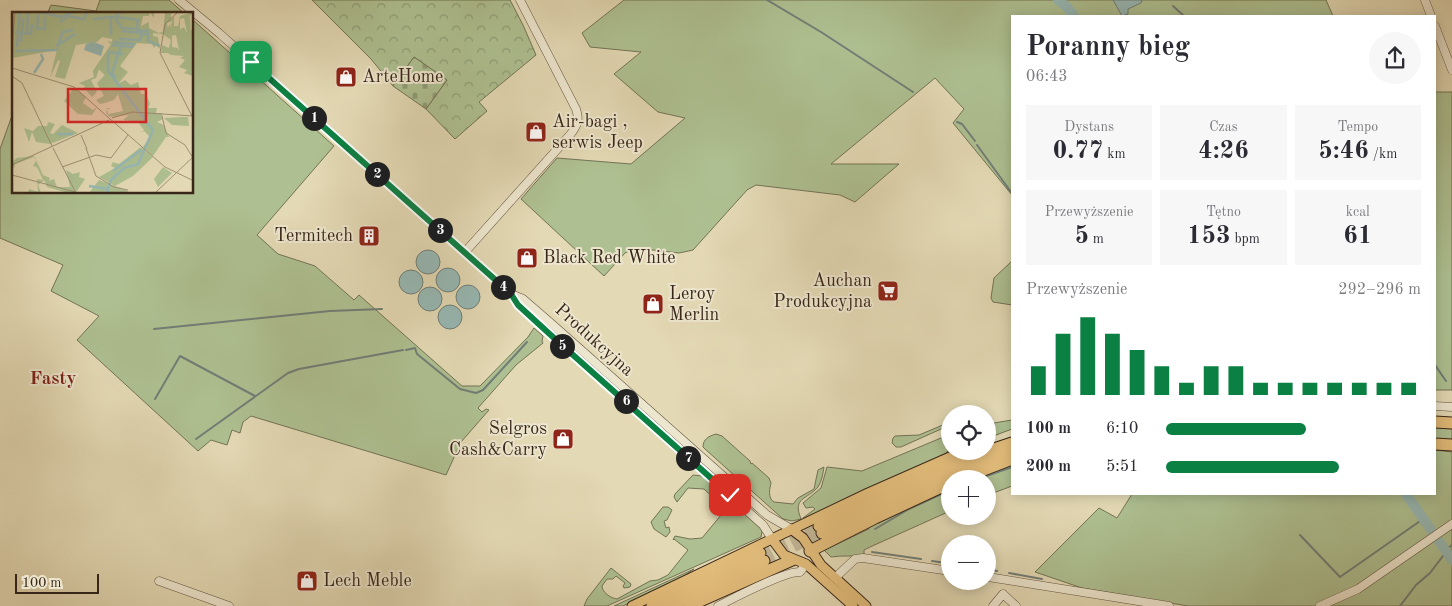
<!DOCTYPE html>
<html lang="pl">
<head>
<meta charset="utf-8">
<style>
  :root { --surface:#fff; --page:#f7f7f7; --text:#2b2b33; --muted:#7c7c81; --accent:#0b8043 }
  body { margin:0; font-family:"Old Standard TT",serif; background:var(--page); color:var(--text); height:100vh; display:flex; flex-direction:column; font-size:19px; white-space:nowrap }
  * { box-sizing:border-box; margin:0 }
  p { font-size:16px; color:var(--muted) }
  .icon { flex:none; width:28px; height:28px; fill:none; stroke:currentColor; stroke-width:2; stroke-linecap:round; stroke-linejoin:round }
  .map { position:relative; flex:1; overflow:hidden }
  .details { position:absolute; left:1011px; top:15px; width:425px; height:480px; display:flex; flex-direction:column; background:var(--surface); border-radius:0px; box-shadow:0 2px 12px #0003 }
  .details>* { flex:none }
  .buttons { position:absolute; left:941px; top:405px; display:grid; gap:10px }
  .buttons a { display:grid; place-items:center; width:55px; height:55px; border-radius:50%; background:var(--surface); box-shadow:0 2px 12px #0003; font-size:25px }
  .scale { position:absolute; left:15px; bottom:12px; width:84px; box-sizing:border-box; padding-left:5px; border:2px solid #382619; border-top:0; font-size:14px; line-height:18px; white-space:nowrap; color:#382619; -webkit-text-stroke:4px #ede6ce; paint-order:stroke }
  .pin { position:absolute; display:grid; place-items:center; width:42px; height:42px; color:#fff; margin:-21px; border-radius:10px; box-shadow:0 2px 8px #0006 }
  .km { position:absolute; width:25px; height:25px; margin:-12px; border-radius:50%; background:#222; color:#fff; font-size:14px; line-height:25px; text-align:center }
  .round { display:grid; place-items:center; flex:none; width:52px; height:52px; border-radius:26px; background:var(--page) }
  .summary { display:flex; align-items:center; justify-content:space-between; height:85px; padding:0 15px }
  h1 { font-size:28px; font-weight:700; line-height:38px }
  .stats { display:grid; grid-template-columns:repeat(3,1fr); gap:8px; height:85px; padding:5px 15px }
  .stats div { display:grid; align-content:center; border-radius:0px; background:var(--page); text-align:center }
  .stats b { font-size:25px; font-weight:700 }
  .stats small { font-size:14px; font-weight:400 }
  .stats p { font-size:14px }
  .chart { height:140px; padding:10px 15px }
  .chart p { display:flex; justify-content:space-between }
  .chart svg { width:100%; height:90px; margin-top:5px; stroke:var(--accent); stroke-width:6 }
  ul { padding:0 15px; list-style:none; font-size:16px }
  li { display:grid; grid-template-columns:80px 60px 1fr; align-items:center; height:38px }
  li i { height:12px; border-radius:6px; background:var(--accent) }
  .map>svg:first-child { display:block }
</style>
</head>
<body>
<div class="map">
<svg width="1452" height="606" viewBox="0 0 1452 606">
  <defs>
    <pattern id="forest-crowns" width="20" height="18" patternUnits="userSpaceOnUse" patternTransform="scale(1.25)"><rect width="20" height="18" fill="#aec091"/><path d="M2 6a3 3 0 1 1 6 0M12 15a3 3 0 1 1 6 0" fill="none" stroke="#8f9c76"/></pattern>
    <pattern id="cemetery-stones" width="16" height="16" patternUnits="userSpaceOnUse" patternTransform="scale(1.25)"><rect width="16" height="16" fill="#aec091"/><path d="M2 7V4a2 2 0 0 1 4 0v3zM10 15v-3a2 2 0 0 1 4 0v3z" fill="#8f9c76"/></pattern>
  </defs>
  <rect width="100%" height="100%" fill="#e3d9b4"/>
  <filter id="stains"><feTurbulence type="fractalNoise" baseFrequency=".004" numOctaves="4"/><feColorMatrix values="0 0 0 0 .2 0 0 0 0 .09 0 0 0 0 .02 0 0 0 .5 -.17"/></filter>
  <radialGradient id="worn" r=".72"><stop offset=".6" stop-color="#630" stop-opacity="0"/><stop offset="1" stop-color="#630" stop-opacity=".3"/></radialGradient>
  <path fill="#aec091" stroke="#737355" d="M100,0H169L185,14H47L51,5L96,11Z
    M624,0H1326L1333,16H1012V195L953,123L964,109L935,78L831,164H899L855,202L840,195L756,185L747,190L693,250L679,253L635,248L625,253L604,276L521,199L557,158L631,164L685,118L658,112L614,74L641,52L590,47L582,33Z
    M193,20L334,146L257,235L278,254L315,266L354,300L359,295L462,386H480L528,337L534,328L543,336L542,341L543,343L516,365L478,408L482,412L486,409L489,410L461,442L446,475L251,416L243,422L240,433L232,430L227,445L211,440L198,451L77,340L99,316L51,291L63,265L0,238V149L14,110V192H192Z
    M1435,92H1452V390H1435Z
    M1012,261V305L993,302L991,298L994,278Z
    M1012,420V429L988,438V424Z
    M950,422V425L901,447H896L892,443L893,438L895,436L919,435Z
    M1435,426L1452,427V441L1435,440Z
    M716,434L722,436L750,461L751,464L752,463L769,478L771,483C770,487 767,498 774,502L793,504L798,498L814,489L818,470L824,467C823,473 822,481 818,487C807,500 792,497 801,519L792,521L783,519L705,449L703,447C703,439 709,436 716,434Z
    M941,438L947,440C952,445 950,450 945,454L805,519L803,518L815,509L813,507L806,508L803,503L821,488L827,467L862,471Z
    M1435,450L1452,452V606H1188L1082,588L1035,572L1099,508L1117,518L1132,494H1435Z
    M1012,463V486L988,495V479H969Z
    M693,475L702,476L761,529L762,532L761,537L607,606H584L587,599L611,568L631,584L630,587L624,588L623,586L625,583L616,576L613,579H607L602,586C602,592 610,598 617,599L650,581L658,580L668,575L688,550L674,539L673,540L675,536L690,539L702,538L722,514L723,509L719,508L717,501L704,489L688,488L677,502L674,497L675,494Z
    M950,487V511L870,547L864,550V555C853,557 843,555 831,557L824,550L869,529L868,527Z
    M663,507H668L672,510L667,520L664,521L666,528L669,527L670,532L666,537L654,529L651,522Z
    M694,569L681,578L623,606H614Z"/>
  <path fill="url(#forest-crowns)" stroke="#737355" d="M312,0H510L523,25L536,55L479,102L487,111L455,139L426,109L447,80L414,57L393,86L371,59Z"/>
  <path fill="url(#cemetery-stones)" stroke="#737355" d="M414,57L447,80L426,109L393,86Z"/>
  <path fill="#97b9b5" stroke="#717e77" d="M1113,0H1142L1141,3L1128,9V14L1122,16Z
    M416 262a12 12 0 1 1 24 0a12 12 0 1 1-24 0Z
    M436 280a12 12 0 1 1 24 0a12 12 0 1 1-24 0Z
    M399 282a12 12 0 1 1 24 0a12 12 0 1 1-24 0Z
    M456 297a12 12 0 1 1 24 0a12 12 0 1 1-24 0Z
    M418 299a12 12 0 1 1 24 0a12 12 0 1 1-24 0Z
    M438 317a12 12 0 1 1 24 0a12 12 0 1 1-24 0Z"/>
  <g fill="none" stroke-linecap="round" stroke-linejoin="round">
    <path stroke="#717e77" stroke-width="2" d="M767,0L821,32L913,92
      M1173,6L1184,16
      M957,122L962,124L975,141
      M977,145L1011,192
      M154,329L330,311L382,309
      M406,350L415,348L417,354L460,389L476,393L483,390L527,342
      M1435,365L1446,381
      M155,399L180,356L255,396
      M196,439L288,373L299,369L403,350
      M978,479L1012,467
      M875,529L909,509L950,490
      M1300,535L1340,577L1423,519
      M1445,550L1452,545
      M872,552L921,559
      M932,561L946,563
      M988,569L997,571
      M1009,573L1042,579
      M1400,606L1416,585L1430,573L1446,552"/>
    <path stroke="#97b9b5" stroke-width="10" d="M1058,0L1067,7L1074,16
      M1406,494L1452,560"/>
    <path stroke="#c1b595" stroke-width="11" stroke-dasharray="11 5.5" stroke-linecap="butt" d="M760,553L819,526
      M764,561L822,533"/>
    <g stroke="#635340" stroke-width="9">
      <path id="minor" d="M179,0L219,33L500,284L511,294L518,305L554,338L763,525L772,539
        M1425,0L1431,16
        M1435,26L1452,70
        M465,252L570,135C577,126 580,120 576,109L520,0
        M511,294L523,299L553,325L767,515L791,529
        M1435,406L1452,407
        M988,577L1169,606
        M835,578L855,559L863,558L950,571
        M159,581L229,606
        M718,606C734,598 785,571 800,572L806,564
        M993,606L1003,594L1016,606
        M1320,606L1358,589L1452,524"/>
    </g>
    <g stroke="#382619" stroke-width="11">
      <path id="major" d="M791,529L803,538L821,565L866,606
        M772,539L784,555L806,564L853,606
        M632,606L868,493L961,452"/>
    </g>
    <g stroke="#382619" stroke-width="13">
      <path id="highway" d="M1435,422L1452,423
        M1435,444L1452,445
        M988,451L1012,443
        M961,452L963,451
        M960,479L1012,459
        M819,526L934,472L987,451
        M822,533C885,504 947,473 1012,451
        M810,551L875,518L950,483
        M652,606L760,553
        M670,606L764,561
        M689,606L792,560"/>
    </g>
    <use href="#minor" stroke="#ede6ce" stroke-width="8"/>
    <use href="#major" stroke="#e2bc7a" stroke-width="9"/>
    <use href="#highway" stroke="#e2bc7a" stroke-width="11"/>
  </g>
  <g fill="none" stroke-linecap="round" stroke-linejoin="round">
    <g stroke="#fff" stroke-width="10">
      <path id="route" d="M251,62L500,284L511,294L518,305L554,338L730,495"/>
    </g>
    <use href="#route" stroke="#0b8043" stroke-width="6"/>
  </g>
  <defs>
    <g id="shop-square" transform="scale(1.125)"><rect x="-9" y="-9" width="18" height="18" rx="4" fill="#8f2418" stroke="#ede6ce"/><path d="M-5-2.5h2.3a2.7 3.5 0 0 1 5.4 0H5L5.5 6h-11ZM-1.5-2.5h3a1.5 2.3 0 0 0-3 0Z" fill="#fff"/></g>
    <g id="building-square" transform="scale(1.125)"><rect x="-9" y="-9" width="18" height="18" rx="4" fill="#8f2418" stroke="#ede6ce"/><path d="M-4-6H4V6H1V3H-1V6H-4ZM-2.5-4.3h1.7v1.8h-1.7ZM.8-4.3h1.7v1.8H.8ZM-2.5-1h1.7V.8h-1.7ZM.8-1h1.7V.8H.8Z" fill="#fff"/></g>
    <g id="supermarket-square" transform="scale(1.125)"><rect x="-9" y="-9" width="18" height="18" rx="4" fill="#8f2418" stroke="#ede6ce"/><path d="M-6-5.5h2.5l.6 2H6L4.5 2H-2.5L-4.4-4H-6ZM-1.5 3.2a1.3 1.3 0 1 0 .1 0ZM3 3.2a1.3 1.3 0 1 0 .1 0Z" fill="#fff"/></g>
  </defs>
  <g fill-rule="evenodd">
    <use href="#shop-square" x="346" y="77"/>
    <use href="#shop-square" x="536" y="132"/>
    <use href="#building-square" x="369" y="236"/>
    <use href="#shop-square" x="527" y="258"/>
    <use href="#supermarket-square" x="888" y="291"/>
    <use href="#shop-square" x="653" y="304"/>
    <use href="#shop-square" x="563" y="439"/>
    <use href="#shop-square" x="307" y="581"/>
  </g>
  <g text-anchor="middle" dominant-baseline="central" stroke-width="4" stroke-linejoin="round" paint-order="stroke">
    <g font-size="18" fill="#382619" stroke="#ede6ce" text-anchor="start">
      <text x="362" y="77">ArteHome</text>
      <text x="552" y="122">Air-bagi ,<tspan x="552" dy="21">serwis Jeep</tspan></text>
      <text x="353" y="236" text-anchor="end">Termitech</text>
      <text x="543" y="258">Black Red White</text>
      <text x="872" y="281" text-anchor="end">Auchan<tspan x="872" dy="21">Produkcyjna</tspan></text>
      <text x="669" y="294">Leroy<tspan x="669" dy="21">Merlin</tspan></text>
      <text x="547" y="429" text-anchor="end">Selgros<tspan x="547" dy="21">Cash&amp;Carry</tspan></text>
      <text x="323" y="581">Lech Meble</text>
    </g>
    <g font-size="18" fill="#382619" stroke="#ede6ce">
      <text transform="translate(594 340) rotate(42)">Produkcyjna</text>
    </g>
    <g font-size="19" font-weight="bold" fill="#7a1f14" stroke="#ede6ce">
      <text x="53" y="379">Fasty</text>
    </g>
  </g>
  <g transform="translate(12 12)">
    <rect width="181" height="181" fill="#e3d9b4"/>
    <path d="M0,0H142V6L138,0L137,4H131L129,14L137,10V16L147,21L151,20L153,1L159,0V8L162,4V14H166L168,4L181,0L178,4L179,21H175L172,6L168,7V19L165,20L158,18L160,9L155,11L157,24H160V35L166,36V39L152,37L158,41H149L150,33L157,36L159,28L151,22L141,21V24L146,25L148,37L144,33L142,36L140,32L125,31L108,54L116,60L106,72L113,68L119,73L126,70L129,82H134L138,92L136,96H145L144,101H150L151,107L145,110L152,113L157,125H154L161,127L154,125L141,144L131,135L138,125L132,119L129,121L132,118L126,110L111,108L117,103L98,105L94,101L95,96H98V97H95L96,102L111,99L106,82L102,88L93,91L88,92L84,88L92,84L85,71L93,63L87,57L82,65L81,59L99,32L95,29L100,30V27L90,25L85,30L64,33L53,67L43,65L48,49L46,48L38,66L45,38L0,46ZM62,76L74,85L71,91L81,98L85,95L80,103L66,102L52,89ZM170,105H176L177,114L160,113L152,106ZM36,110L43,112L38,121L41,122L50,113L66,121L38,132L24,130L20,120L17,130L12,116L21,119L26,114H35ZM129,135L141,145L121,164L103,174L87,165L103,156L99,154L101,150L107,152ZM22,144L31,163L38,166L37,169L42,167L45,175H58L54,158L61,162L68,160L67,165L73,167L65,179L56,181L35,175L32,168L26,173L29,181L16,180L17,177L26,180L25,167L31,168L25,155L21,154L24,149L22,145L3,152L2,157L0,150L5,146ZM87,168L116,179L117,181H77Z" fill="#aec091"/>
    <path d="M158,12L159,17L164,20L172,15L175,21L181,17V64L172,61L175,58L167,55L173,48L168,46L172,44L159,43L151,38L159,35L167,38L164,23L157,24L155,17ZM89,47L94,48L93,63L87,57L84,66L79,68L85,80L80,85L72,76L73,74L67,71L82,65L81,59Z" fill="#aec091"/>
    <path d="M151,155L160,161L146,175L142,167Z" fill="#aec091"/>
    <path d="M82,30L92,34L89,44L72,38L74,32Z" fill="#97b9b5"/>
    <path fill="none" stroke="#97b9b5" stroke-width="2.5" d="M27,0L49,5L62,0M110,0L102,5L128,8M99,6V23M103,6L110,16L124,17M81,7L101,5M126,8L125,18L136,19V29L148,34M48,10L56,4L72,7L75,1M25,16L33,17V5M25,18L26,2M109,19L130,21M3,20L19,22L20,12M15,21L16,0M107,27L128,28L130,22H135M9,30L11,7M101,30L123,32M47,32L63,22M100,33L121,35M5,35L8,0M45,35L51,20L61,18M3,39L45,38M96,40L111,42M22,61L31,47L29,42M104,65L100,61L110,31M45,122H61M101,159L129,138M77,174L96,177M95,181L99,168L112,156L126,152L141,118L96,59V42"/>
    <path fill="none" stroke="#9f9176" stroke-width="1" d="M166,0L153,12L148,41L182,108M0,35L3,0M0,56L62,75L97,106M0,64L10,71L40,134M150,104L154,121L173,133L181,146M97,106L153,155L182,169M100,106L120,100L182,104M69,123L75,137M41,136L64,181M74,136L84,164L102,175L116,178M0,153L97,108M50,155L84,143L99,146L116,123M0,163L67,181M143,181L182,144"/>
    <path fill="#d62828" fill-opacity="0.15" stroke="#d62828" stroke-width="2.5" d="M56,77H134V110H56Z"/>
    <rect width="181" height="181" fill="none" stroke="#382619" stroke-width="2.5"/>
  </g>
  <rect width="100%" height="100%" filter="url(#stains)"/>
  <rect width="100%" height="100%" fill="url(#worn)"/>
</svg>
<div class="buttons">
<a><svg class="icon" aria-label="locate" viewBox="0 0 24 24"><circle cx="12" cy="12" r="6"/><path d="M12 2v4M12 18v4M2 12h4M18 12h4"/></svg></a>
<a>+</a>
<a>−</a>
</div>
<div class="scale">100 m</div>
<div class="pin" style="left:251px;top:62px;background:#1e9e55"><svg class="icon" aria-label="arrive" viewBox="0 0 24 24"><path d="M6 21V4h12l-3 4 3 4H6"/></svg></div>
<div class="pin" style="left:730px;top:495px;background:#d93025"><svg class="icon" aria-label="check" viewBox="0 0 24 24"><path d="M5 12l5 5 9-10"/></svg></div>
<b class="km" style="left:314px;top:118px">1</b>
<b class="km" style="left:377px;top:174px">2</b>
<b class="km" style="left:440px;top:230px">3</b>
<b class="km" style="left:503px;top:287px">4</b>
<b class="km" style="left:562px;top:346px">5</b>
<b class="km" style="left:626px;top:401px">6</b>
<b class="km" style="left:688px;top:458px">7</b>
<section class="details">
<div class="summary"><div><h1>Poranny bieg</h1><p>06:43</p></div><a class="round"><svg class="icon" aria-label="share" viewBox="0 0 24 24"><path d="M12 15V3M7 8l5-5 5 5M5 13v7h14v-7"/></svg></a></div>
<div class="stats">
<div><p>Dystans</p><b>0.77<small> km</small></b></div>
<div><p>Czas</p><b>4:26</b></div>
<div><p>Tempo</p><b>5:46<small> /km</small></b></div>
</div>
<div class="stats">
<div><p>Przewyższenie</p><b>5<small> m</small></b></div>
<div><p>Tętno</p><b>153<small> bpm</small></b></div>
<div><p>kcal</p><b>61</b></div>
</div>
<div class="chart"><p><span>Przewyższenie</span>292–296 m</p>
<svg viewBox="0 0 160 44" preserveAspectRatio="none"><path d="M5 44V30M15 44V14M25 44V6M35 44V14M45 44V22M55 44V30M65 44V38M75 44V30M85 44V30M95 44V38M105 44V38M115 44V38M125 44V38M135 44V38M145 44V38M155 44V38"/></svg>
</div>
<ul>
<li><b>100 m</b>6:10<i style="width:55%"></i></li>
<li><b>200 m</b>5:51<i style="width:68%"></i></li>
</ul>
</section>
</div>
</body>
</html>
